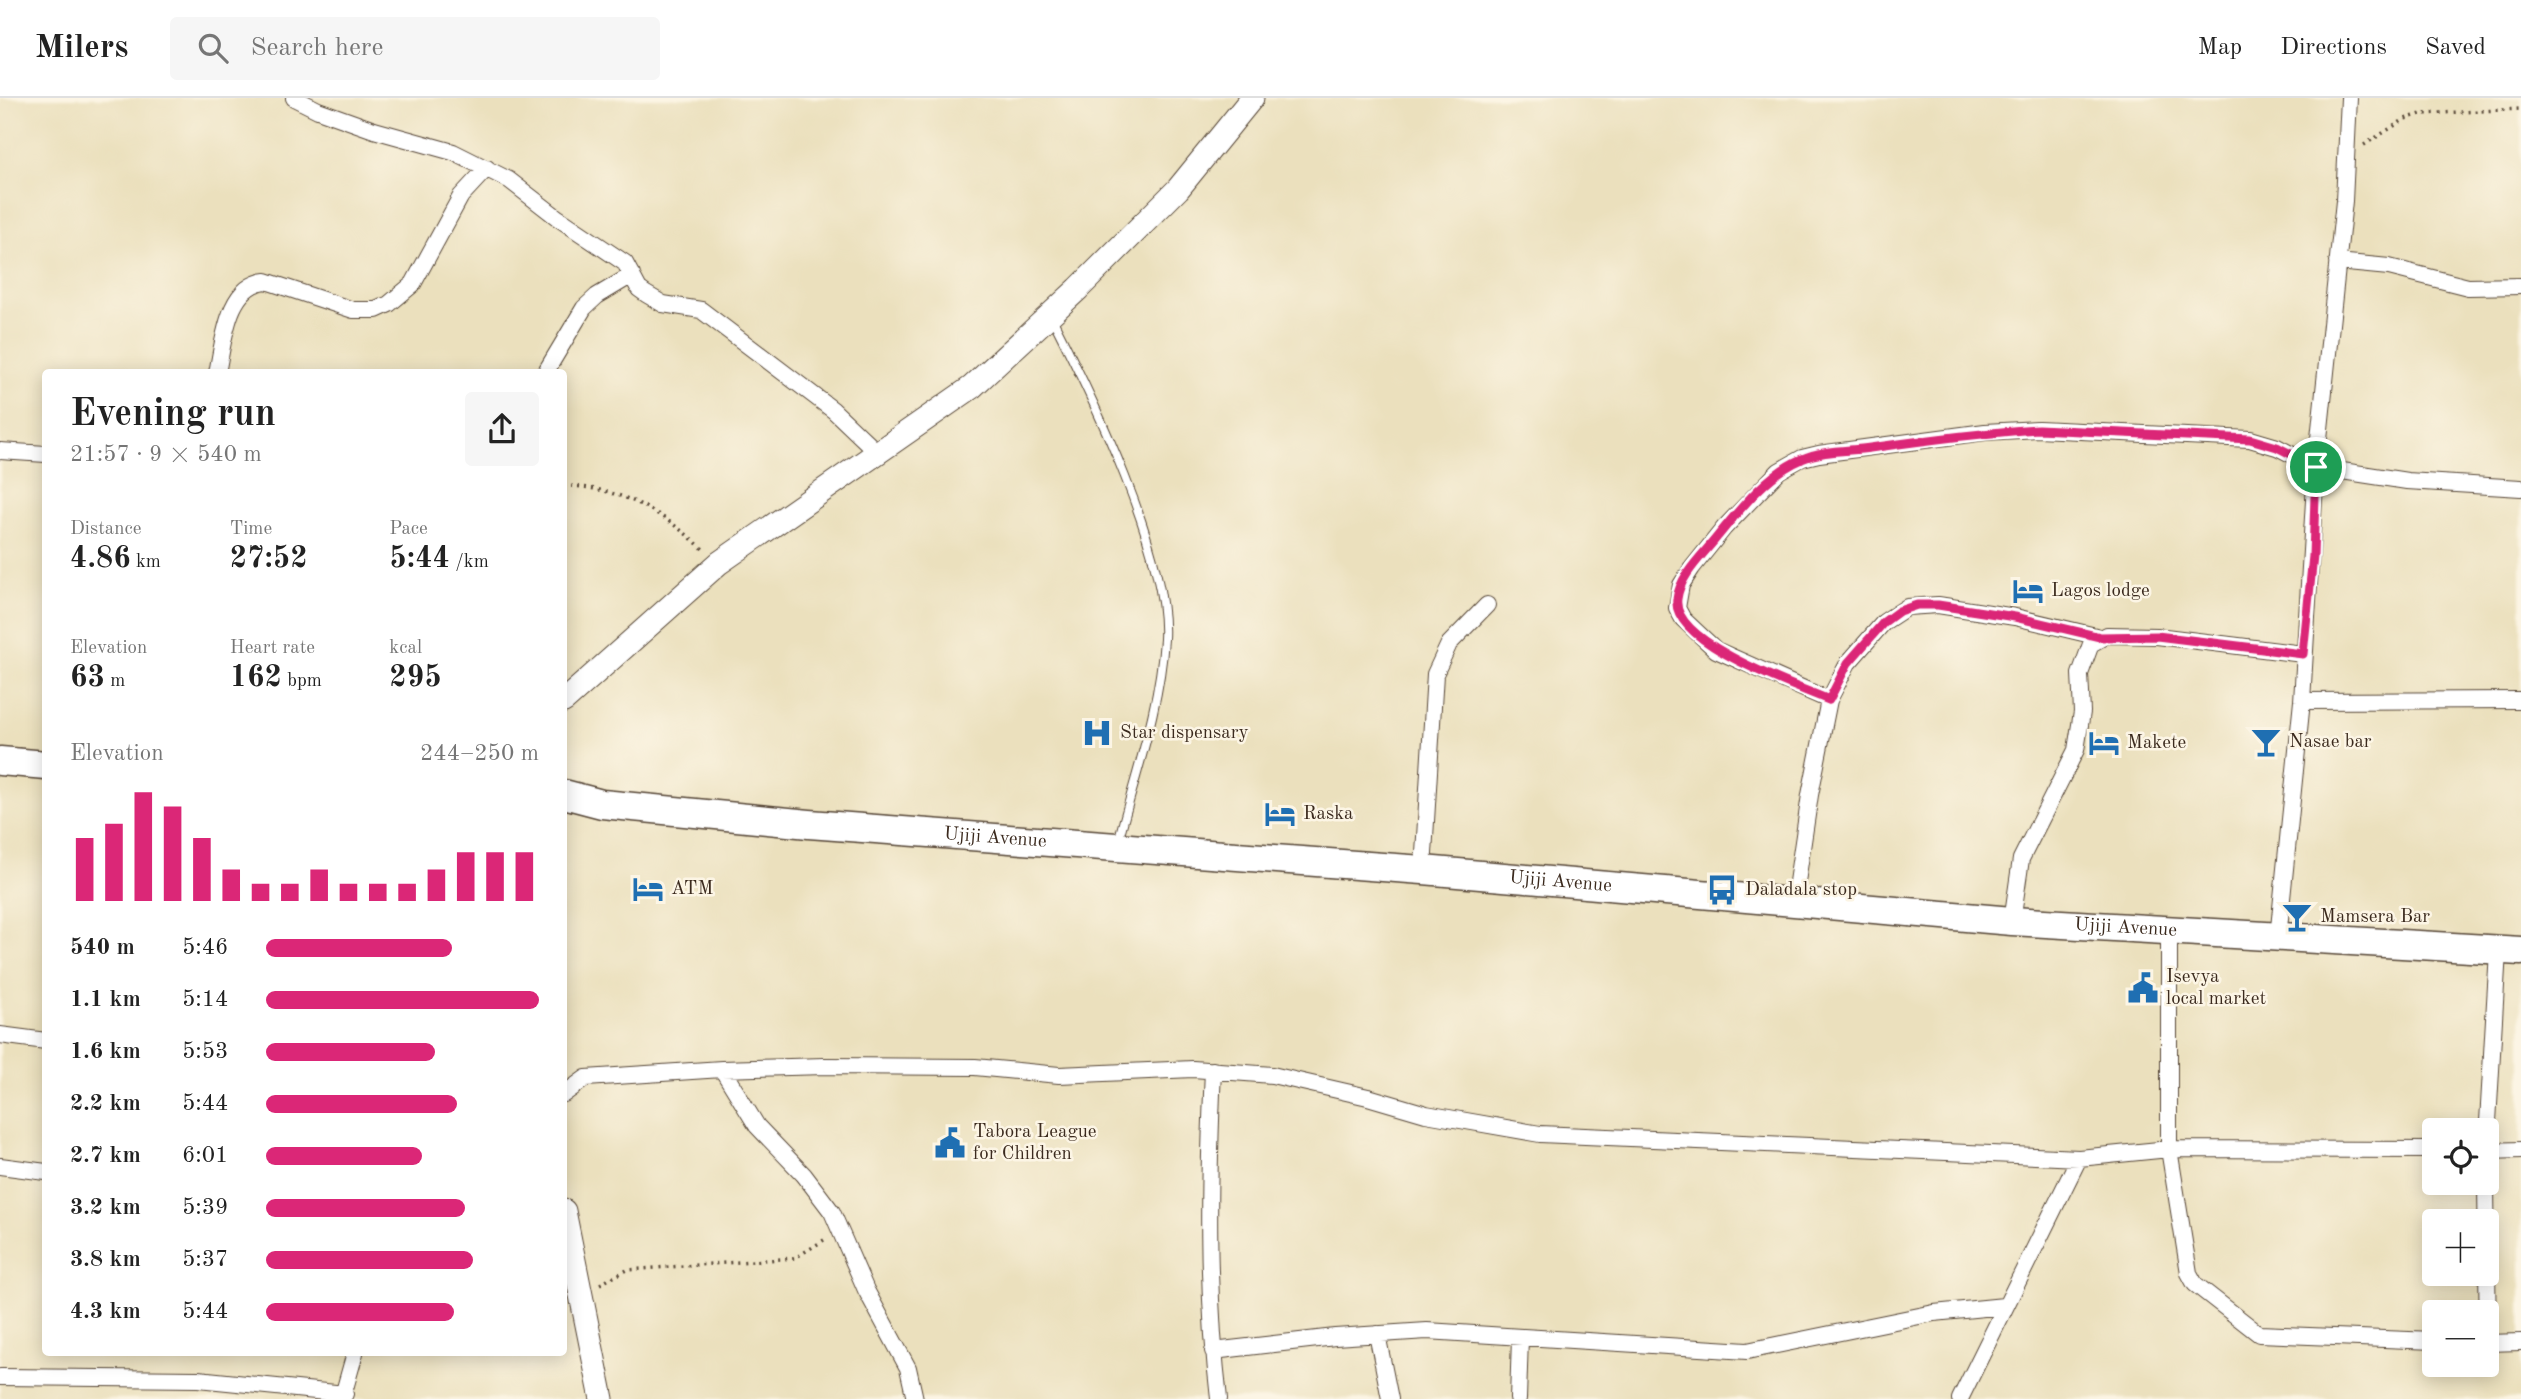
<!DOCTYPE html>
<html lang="en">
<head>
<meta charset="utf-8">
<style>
  :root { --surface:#fff; --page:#f6f6f6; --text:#222; --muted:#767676; --line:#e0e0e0; --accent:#db2777 }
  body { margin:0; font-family:"Old Standard TT",serif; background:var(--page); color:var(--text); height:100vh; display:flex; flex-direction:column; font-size:26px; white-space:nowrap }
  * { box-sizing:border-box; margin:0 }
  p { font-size:23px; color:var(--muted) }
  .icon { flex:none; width:38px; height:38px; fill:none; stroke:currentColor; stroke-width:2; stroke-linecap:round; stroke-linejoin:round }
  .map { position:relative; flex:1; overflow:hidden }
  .panel { position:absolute; left:42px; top:271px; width:525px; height:987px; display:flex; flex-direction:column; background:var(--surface); border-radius:7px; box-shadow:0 4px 18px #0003 }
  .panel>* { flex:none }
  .buttons { position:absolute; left:2422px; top:1020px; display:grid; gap:14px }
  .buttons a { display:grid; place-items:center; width:77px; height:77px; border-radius:7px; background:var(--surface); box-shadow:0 4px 18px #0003; font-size:35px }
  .pin { position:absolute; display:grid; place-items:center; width:60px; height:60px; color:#fff; margin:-30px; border:4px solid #fff; border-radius:50%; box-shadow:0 2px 7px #0007 }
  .round { display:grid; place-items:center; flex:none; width:74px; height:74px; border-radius:7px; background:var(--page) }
  .summary { display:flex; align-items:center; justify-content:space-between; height:119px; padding:0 28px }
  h1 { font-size:38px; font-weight:700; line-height:52px }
  .metrics { display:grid; grid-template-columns:repeat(3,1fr); gap:10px; height:119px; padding:7px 28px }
  .metrics div { display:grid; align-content:center }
  .metrics b { font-size:30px; font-weight:700 }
  .metrics small { font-size:19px; font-weight:400 }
  .metrics p { font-size:19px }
  .chart { height:196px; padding:14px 28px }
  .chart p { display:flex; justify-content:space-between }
  .chart svg { width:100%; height:126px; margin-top:7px; stroke:var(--accent); stroke-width:6 }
  ul { padding:0 28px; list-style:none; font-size:23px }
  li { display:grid; grid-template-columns:112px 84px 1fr; align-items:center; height:52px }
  li i { height:18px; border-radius:9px; background:var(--accent) }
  header { display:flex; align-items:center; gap:42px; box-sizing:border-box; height:98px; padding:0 35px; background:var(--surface); border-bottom:2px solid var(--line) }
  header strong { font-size:33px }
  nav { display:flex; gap:38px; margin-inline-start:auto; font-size:24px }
  .search { width:490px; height:63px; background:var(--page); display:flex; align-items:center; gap:18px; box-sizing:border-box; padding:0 24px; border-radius:7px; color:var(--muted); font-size:26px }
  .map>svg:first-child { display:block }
</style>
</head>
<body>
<header>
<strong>Milers</strong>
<div class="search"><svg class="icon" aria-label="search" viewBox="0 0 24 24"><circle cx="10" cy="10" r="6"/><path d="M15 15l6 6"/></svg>Search here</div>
<nav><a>Map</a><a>Directions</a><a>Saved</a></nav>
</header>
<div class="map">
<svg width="2521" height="1301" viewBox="0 0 2521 1301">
  <rect width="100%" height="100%" fill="#fcf5e5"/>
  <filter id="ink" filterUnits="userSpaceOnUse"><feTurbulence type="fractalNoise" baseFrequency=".0143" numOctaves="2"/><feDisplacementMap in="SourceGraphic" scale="14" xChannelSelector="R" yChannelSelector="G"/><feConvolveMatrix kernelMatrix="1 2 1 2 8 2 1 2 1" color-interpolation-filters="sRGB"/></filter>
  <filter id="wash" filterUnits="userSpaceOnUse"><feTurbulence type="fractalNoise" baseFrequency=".00686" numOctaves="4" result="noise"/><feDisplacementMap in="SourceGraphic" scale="28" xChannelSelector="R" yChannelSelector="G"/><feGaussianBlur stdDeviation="1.57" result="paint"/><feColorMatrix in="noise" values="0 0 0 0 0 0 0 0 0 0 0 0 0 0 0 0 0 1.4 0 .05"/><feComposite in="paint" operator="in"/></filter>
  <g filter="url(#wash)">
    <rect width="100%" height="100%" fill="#ebe0bd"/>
  </g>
  <g filter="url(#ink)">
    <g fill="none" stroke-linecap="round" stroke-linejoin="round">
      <g stroke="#554536" stroke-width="10">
        <path id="lane" d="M1052,220C1091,297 1169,456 1164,541C1160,609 1135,678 1118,744"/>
      </g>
      <g stroke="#554536" stroke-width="18">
        <path id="street" d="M294,0L318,12L374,32L453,54L509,82L558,120L625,165L639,191L646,196L663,206L701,212L833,312L878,355
          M2337,164L2389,169L2468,189L2521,188
          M217,275C224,243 227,187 266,183L353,212H376L389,206L413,186L461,98L487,70
          M545,275L584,210L597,198L632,177
          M0,353L46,356
          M1829,602L1716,552L1683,521L1677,510L1681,487L1692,470L1724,430L1779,373L1802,360L1819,356L1985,334L2038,331L2250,341L2277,349L2316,369L2407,383L2521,390
          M2302,603L2521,602
          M1423,772L1435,576L1449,546L1487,507
          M1794,804L1810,697L1829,602L1848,565L1884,524L1907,509L1938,507L2015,519L2100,539
          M2012,823L2021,761L2076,652L2082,614L2080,576L2091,546L2107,537L2157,538L2303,556
          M2169,833V1051L2189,1175L2195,1186L2259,1236L2434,1243
          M2278,840L2302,603L2316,369L2344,103L2349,0
          M0,937L46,943
          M722,971L757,1028L804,1077L832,1114L866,1192L908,1270L915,1301
          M1213,972C1208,1082 1206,1192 1219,1301
          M564,996L586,980L722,971L825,968L975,969L1059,977L1193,971L1272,977L1368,999L1426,1016L1540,1036L2079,1060L2169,1051L2434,1052
          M2487,1041L2498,853
          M2487,1053L2521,1052
          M0,1068L46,1074
          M2486,1085L2488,1245
          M1377,1236L1390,1301
          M2487,1245L2521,1244
          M1213,1253L1335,1239L1427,1233L1747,1253L1934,1215L2004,1208
          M0,1279L198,1281L345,1296
          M342,1301L355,1255
          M1518,1301L1520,1240
          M1960,1301L2079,1060"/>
      </g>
      <g stroke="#554536" stroke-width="25">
        <path id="secondary" d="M564,603L719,465L972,289L1078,191L1178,91L1252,0
          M564,1113L602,1301"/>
      </g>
      <g stroke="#554536" stroke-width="31">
        <g id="highway">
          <path d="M0,663L46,667"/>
          <path id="s1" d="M564,696L602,706L809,726L1423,772L2012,823L2521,853"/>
        </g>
      </g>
      <path stroke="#554536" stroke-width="3.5" stroke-dasharray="2 5" stroke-linecap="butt" d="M2364,47L2405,21L2421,16L2521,11
        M564,388C618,388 665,415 704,452
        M600,1186L627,1172L795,1160L824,1142"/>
      <use href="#lane" stroke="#fff" stroke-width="8"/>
      <use href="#street" stroke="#fff" stroke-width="16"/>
      <use href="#secondary" stroke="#fff" stroke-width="23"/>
      <use href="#highway" stroke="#fff" stroke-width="28"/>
    </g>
  </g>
  <g fill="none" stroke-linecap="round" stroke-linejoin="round" filter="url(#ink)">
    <g stroke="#fff" stroke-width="14">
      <path id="route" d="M2038,331L2250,341L2277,349L2316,369L2313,458L2303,556L2157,538L2100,539L2015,519L1938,507H1917L1899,513L1884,524L1848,565L1829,602C1796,588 1671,545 1677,501C1680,477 1703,457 1717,439C1740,411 1768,375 1802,361C1822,352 1848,353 1870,350C1926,342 1981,335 2038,331Z"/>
    </g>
    <use href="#route" stroke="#db2777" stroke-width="9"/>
  </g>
  <defs>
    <g id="hotel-bare" transform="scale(2.415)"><path d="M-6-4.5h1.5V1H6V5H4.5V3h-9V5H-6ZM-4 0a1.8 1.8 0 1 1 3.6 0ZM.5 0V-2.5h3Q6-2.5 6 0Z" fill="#1f6fb2" stroke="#fcf5e5" stroke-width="2.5" paint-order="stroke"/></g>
    <g id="hospital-bare" transform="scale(2.415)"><path d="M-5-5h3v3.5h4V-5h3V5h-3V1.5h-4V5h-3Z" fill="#1f6fb2" stroke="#fcf5e5" stroke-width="2.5" paint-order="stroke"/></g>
    <g id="bar-bare" transform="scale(2.415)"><path d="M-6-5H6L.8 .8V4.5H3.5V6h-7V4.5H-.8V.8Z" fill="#1f6fb2" stroke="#fcf5e5" stroke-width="2.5" paint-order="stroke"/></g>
    <g id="bus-bare" transform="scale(2.415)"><path d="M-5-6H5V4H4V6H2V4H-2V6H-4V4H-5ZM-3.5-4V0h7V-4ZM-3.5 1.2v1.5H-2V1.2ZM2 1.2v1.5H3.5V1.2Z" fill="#1f6fb2" stroke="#fcf5e5" stroke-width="2.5" paint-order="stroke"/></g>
    <g id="civic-bare" transform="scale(2.415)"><path d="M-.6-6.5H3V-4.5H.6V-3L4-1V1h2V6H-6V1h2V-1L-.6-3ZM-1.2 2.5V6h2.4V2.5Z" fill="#1f6fb2" stroke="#fcf5e5" stroke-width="2.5" paint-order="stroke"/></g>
  </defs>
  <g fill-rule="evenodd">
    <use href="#hotel-bare" x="2028" y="493"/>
    <use href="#hospital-bare" x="1097" y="635"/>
    <use href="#bar-bare" x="2266" y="644"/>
    <use href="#hotel-bare" x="2104" y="645"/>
    <use href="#hotel-bare" x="1280" y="716"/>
    <use href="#hotel-bare" x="648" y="791"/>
    <use href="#bus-bare" x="1722" y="792"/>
    <use href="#bar-bare" x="2297" y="819"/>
    <use href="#civic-bare" x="2143" y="890"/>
    <use href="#civic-bare" x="950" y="1045"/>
  </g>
  <g text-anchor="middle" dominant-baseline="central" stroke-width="5" stroke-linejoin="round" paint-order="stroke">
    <g font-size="19" fill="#3b2a1e" stroke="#fcf5e5" text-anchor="start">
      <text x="2051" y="493">Lagos lodge</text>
      <text x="1120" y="635">Star dispensary</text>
      <text x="2289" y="644">Nasae bar</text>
      <text x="2127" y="645">Makete</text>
      <text x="1303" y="716">Raska</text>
      <text x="671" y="791">ATM</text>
      <text x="1745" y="792">Daladala stop</text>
      <text x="2320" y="819">Mamsera Bar</text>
      <text x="2166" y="879">Isevya<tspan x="2166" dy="22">local market</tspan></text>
      <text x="973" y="1034">Tabora League<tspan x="973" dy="22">for Children</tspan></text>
    </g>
    <g font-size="19" fill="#3b2a1e" stroke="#fcf5e5">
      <text stroke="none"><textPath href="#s1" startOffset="434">Ujiji Avenue</textPath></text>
      <text stroke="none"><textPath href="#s1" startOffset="1001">Ujiji Avenue</textPath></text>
      <text stroke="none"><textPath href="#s1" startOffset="1568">Ujiji Avenue</textPath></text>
    </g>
  </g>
</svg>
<div class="buttons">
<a><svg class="icon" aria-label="locate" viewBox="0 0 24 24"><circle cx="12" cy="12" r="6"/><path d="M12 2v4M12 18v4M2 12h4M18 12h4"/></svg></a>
<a>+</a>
<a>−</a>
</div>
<div class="pin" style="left:2316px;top:369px;background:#1e9e55"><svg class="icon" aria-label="arrive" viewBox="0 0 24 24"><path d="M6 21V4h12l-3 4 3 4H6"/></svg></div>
<section class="panel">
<div class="summary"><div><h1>Evening run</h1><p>21:57 · 9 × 540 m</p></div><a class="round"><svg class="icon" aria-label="share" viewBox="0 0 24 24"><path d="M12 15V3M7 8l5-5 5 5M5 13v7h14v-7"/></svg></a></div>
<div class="metrics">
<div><p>Distance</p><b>4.86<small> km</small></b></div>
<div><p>Time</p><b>27:52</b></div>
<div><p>Pace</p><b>5:44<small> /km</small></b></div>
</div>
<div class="metrics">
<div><p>Elevation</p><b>63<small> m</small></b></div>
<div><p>Heart rate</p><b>162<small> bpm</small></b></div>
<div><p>kcal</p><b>295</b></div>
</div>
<div class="chart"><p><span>Elevation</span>244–250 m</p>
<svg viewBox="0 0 160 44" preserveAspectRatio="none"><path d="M5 44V22M15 44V17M25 44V6M35 44V11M45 44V22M55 44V33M65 44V38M75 44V38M85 44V33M95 44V38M105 44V38M115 44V38M125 44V33M135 44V27M145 44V27M155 44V27"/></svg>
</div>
<ul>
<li><b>540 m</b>5:46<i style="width:68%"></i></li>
<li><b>1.1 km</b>5:14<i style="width:100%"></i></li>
<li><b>1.6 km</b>5:53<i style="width:62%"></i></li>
<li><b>2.2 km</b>5:44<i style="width:70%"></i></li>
<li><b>2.7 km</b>6:01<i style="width:57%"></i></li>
<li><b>3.2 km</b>5:39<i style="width:73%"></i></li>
<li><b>3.8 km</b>5:37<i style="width:76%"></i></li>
<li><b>4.3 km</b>5:44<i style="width:69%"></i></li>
</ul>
</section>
</div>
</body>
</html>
